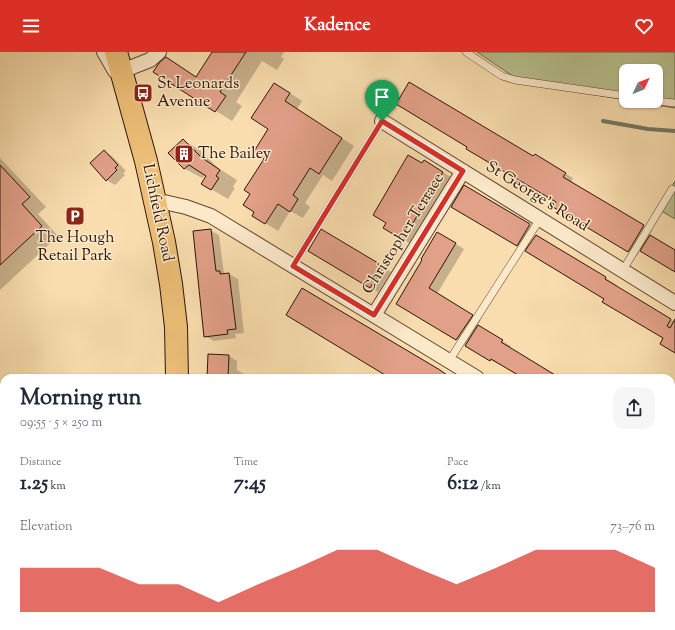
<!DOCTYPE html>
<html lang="en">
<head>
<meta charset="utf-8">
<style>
  :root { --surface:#fff; --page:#f6f6f7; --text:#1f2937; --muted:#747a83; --accent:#d93025 }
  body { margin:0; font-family:"Sorts Mill Goudy",serif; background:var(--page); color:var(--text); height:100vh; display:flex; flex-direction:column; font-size:15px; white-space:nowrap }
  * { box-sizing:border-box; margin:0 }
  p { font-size:13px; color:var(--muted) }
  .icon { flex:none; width:22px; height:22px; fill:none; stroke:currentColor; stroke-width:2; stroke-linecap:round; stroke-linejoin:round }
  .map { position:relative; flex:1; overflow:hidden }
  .details { position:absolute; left:0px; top:322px; width:675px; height:256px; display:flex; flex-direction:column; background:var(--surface); border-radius:12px 12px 0 0; box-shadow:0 1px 3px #0004 }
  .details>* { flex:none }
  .needle { width:26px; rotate:47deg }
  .fabs { position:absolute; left:619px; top:12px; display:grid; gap:8px }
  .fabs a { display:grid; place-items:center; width:44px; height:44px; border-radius:8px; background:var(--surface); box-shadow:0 1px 3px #0004; font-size:20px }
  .pin { position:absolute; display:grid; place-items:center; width:34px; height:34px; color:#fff; margin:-41px -17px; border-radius:50% 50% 50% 0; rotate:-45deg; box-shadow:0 0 4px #0007 }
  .pin .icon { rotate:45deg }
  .round { display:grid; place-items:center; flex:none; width:42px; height:42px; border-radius:12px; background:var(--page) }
  .summary { display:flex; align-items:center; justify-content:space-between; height:68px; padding:0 20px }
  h1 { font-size:22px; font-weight:700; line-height:30px }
  .stats { display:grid; grid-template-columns:repeat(3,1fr); gap:6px; height:68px; padding:4px 20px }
  .stats div { display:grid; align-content:center }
  .stats b { font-size:20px; font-weight:700 }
  .stats small { font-size:11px; font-weight:400 }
  .stats p { font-size:11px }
  .chart { height:112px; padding:8px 20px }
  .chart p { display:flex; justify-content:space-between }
  .chart svg { width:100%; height:72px; margin-top:4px; fill:var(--accent); opacity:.7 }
  header { display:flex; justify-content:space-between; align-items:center; height:52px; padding:0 20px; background:var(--accent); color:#fff; font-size:18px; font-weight:700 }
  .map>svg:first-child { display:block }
</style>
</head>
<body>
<header><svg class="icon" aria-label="menu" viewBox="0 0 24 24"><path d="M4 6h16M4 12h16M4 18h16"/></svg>Kadence<svg class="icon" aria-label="heart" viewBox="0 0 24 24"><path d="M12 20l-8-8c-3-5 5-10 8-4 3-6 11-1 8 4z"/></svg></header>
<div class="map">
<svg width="675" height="578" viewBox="0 0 675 578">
  <rect width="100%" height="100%" fill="#f9ddae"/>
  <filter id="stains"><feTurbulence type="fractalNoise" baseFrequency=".005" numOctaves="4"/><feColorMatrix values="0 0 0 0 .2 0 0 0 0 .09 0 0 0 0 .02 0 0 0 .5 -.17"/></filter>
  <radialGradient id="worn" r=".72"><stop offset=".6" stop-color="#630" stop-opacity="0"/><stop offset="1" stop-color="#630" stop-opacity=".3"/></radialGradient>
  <path fill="#b8c28f" stroke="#746b4c" d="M477,0H675V56L630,49H656V19H626V48L523,31Z
    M675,129V167L658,157Z"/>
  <path fill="#0003" d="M214,0H284L281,5L284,7L277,18L262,9L236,50L242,54L232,69L155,20L182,16L197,25Z
    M287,39L302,49L297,57L354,94L332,129L323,123L305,151L310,155L303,166L290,159L278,179L265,171L255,160L252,142L266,107L270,77Z
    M183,88L200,98L218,116L237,128L233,135L235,136L228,147L211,137L208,124L206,123L202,126L185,117L170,101Z
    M104,99L112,104L126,119L123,121L125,123L115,133L106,128Z
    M535,103L573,126L571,130L652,179L649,184L675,199V219L640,198L637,204L554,154L557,150L534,106Z
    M0,106L46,155L38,162L58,184L0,238Z
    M424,109L451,125L411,192L384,176Z
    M465,134L537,178L529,192L531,193L536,184L617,233L616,235L675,270V300L664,286L606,246L453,155Z
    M210,178L219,183L224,222H229L238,227L244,281L235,282L236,286L214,289L205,284Z
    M322,179L391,220L378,240L309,199Z
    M438,181L464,197L437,242L481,268L477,274L511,294L510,297L557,325V324L561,326H525L501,312L500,313L491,308L397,252Z
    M229,304L237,309V318L246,323V326H208Z
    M671,390L675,392V414L671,411Z
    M671,462L675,465V489L671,496Z
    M203,574H232L231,578H202Z
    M435,574H464L469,577L468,578H441Z
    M479,574L483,576L486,578H477Z
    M556,574H582L588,578H563Z
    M604,574H633L631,578H609Z"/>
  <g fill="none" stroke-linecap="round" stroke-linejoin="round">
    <path stroke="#727967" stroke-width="4" d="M603,69L648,77L675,79"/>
  </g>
  <path fill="#e1a088" stroke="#2f1408" d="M212,0H246L220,40L226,44L215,60L153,20L159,11L166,5L196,25Z
    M409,30L533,104L535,102L566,121L563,125L644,173L628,200L553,155L556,150L466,97L467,95L396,52Z
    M274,31L290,41L285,49L342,86L319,122L310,116L293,143L298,147L290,160L278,152L265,172L252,164L254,160L243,153L250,142L244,138L264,107L253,101L268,77L251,66Z
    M183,87L201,105L220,118L216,124L219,126L211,138L201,132L206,124L189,113L184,117L168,101Z
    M104,98L118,113L115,116L117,118L106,129L90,111Z
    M408,103L422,111L424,108L443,120L403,188L383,176L386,171L373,163Z
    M0,113L30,145L22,152L42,174L0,213Z
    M464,133L530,172L517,194L451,155Z
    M211,177L216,219H220V222L229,221L236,277L227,278L228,282L204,285L193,179Z
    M321,177L383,214L370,236L308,199Z
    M437,180L456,191L429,236L473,263L456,288L396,252L422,208L421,207Z
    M536,183L606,225L605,227L671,267L667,274L670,276L675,267V301L660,292L663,286L602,250L604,247L525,199Z
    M650,183L675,198V220L640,199Z
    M302,236L440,318L451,326H390L286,263Z
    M478,273L503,288L501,290L560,326H523L491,307L490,309L465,294Z
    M208,302L229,303L228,326H207Z"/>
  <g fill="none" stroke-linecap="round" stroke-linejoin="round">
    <g stroke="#624632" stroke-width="8">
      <path id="service" d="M466,0L502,24L515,28L626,44
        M656,49L675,51
        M293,214L382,69
        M623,218L672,137
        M449,309L540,167"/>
    </g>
    <g stroke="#624632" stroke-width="16">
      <path id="minor" d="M104,0L115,19
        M122,19L150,8L159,0
        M382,69L675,251
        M155,148L186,155L211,164L477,326
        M374,263L463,119
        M671,444L675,446
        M671,542L675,535
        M157,574L158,578
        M506,574L512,578
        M648,578L650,574"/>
    </g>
    <g stroke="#2f1408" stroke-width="24">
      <path id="trunk" d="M116,0L146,109L164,190L171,232L176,275L177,326
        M136,578L137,574"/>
    </g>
    <use href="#service" stroke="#fbe9ca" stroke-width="7"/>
    <use href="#minor" stroke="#fbe9ca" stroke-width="14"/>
    <use href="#trunk" stroke="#ecbe77" stroke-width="22"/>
  </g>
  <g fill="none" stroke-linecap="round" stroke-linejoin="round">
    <g stroke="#fff" stroke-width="8">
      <path id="route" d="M382,69L463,119L374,263L293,214Z"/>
    </g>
    <use href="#route" stroke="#d93025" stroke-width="5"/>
  </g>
  <defs>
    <g id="bus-square" transform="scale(1)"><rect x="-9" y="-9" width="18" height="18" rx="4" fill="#8f2418" stroke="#fbe9ca"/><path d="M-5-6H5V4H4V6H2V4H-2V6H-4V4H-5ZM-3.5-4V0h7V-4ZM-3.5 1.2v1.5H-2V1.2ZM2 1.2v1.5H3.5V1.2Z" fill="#fff"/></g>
    <g id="building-square" transform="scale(1)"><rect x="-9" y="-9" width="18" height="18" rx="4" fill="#8f2418" stroke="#fbe9ca"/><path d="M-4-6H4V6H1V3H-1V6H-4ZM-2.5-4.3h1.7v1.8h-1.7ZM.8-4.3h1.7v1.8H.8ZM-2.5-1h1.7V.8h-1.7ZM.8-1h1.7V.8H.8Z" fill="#fff"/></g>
    <g id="parking-square" transform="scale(1)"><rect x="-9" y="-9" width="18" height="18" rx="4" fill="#8f2418" stroke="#fbe9ca"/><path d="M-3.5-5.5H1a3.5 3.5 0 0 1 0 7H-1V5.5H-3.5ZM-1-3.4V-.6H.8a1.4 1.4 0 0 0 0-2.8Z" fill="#fff"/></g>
  </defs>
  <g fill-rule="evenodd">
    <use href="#bus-square" x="143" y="41"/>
    <use href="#building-square" x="184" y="102"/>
    <use href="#parking-square" x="75" y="164"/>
  </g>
  <g text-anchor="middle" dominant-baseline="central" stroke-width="3" stroke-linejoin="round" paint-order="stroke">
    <g font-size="16" fill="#2f1408" stroke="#fbe9ca" text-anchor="start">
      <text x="157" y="32">St Leonards<tspan x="157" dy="18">Avenue</tspan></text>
      <text x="198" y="102">The Bailey</text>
      <text x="75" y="186" text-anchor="middle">The Hough<tspan x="75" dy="18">Retail Park</tspan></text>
    </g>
    <g font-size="16" fill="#2f1408" stroke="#fbe9ca">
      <text transform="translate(537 145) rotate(32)">St George's Road</text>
      <text transform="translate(157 161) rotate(78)">Lichfield Road</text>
      <text transform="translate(404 182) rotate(-58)">Christopher Terrace</text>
    </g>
  </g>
  <rect width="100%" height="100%" filter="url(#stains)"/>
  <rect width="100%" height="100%" fill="url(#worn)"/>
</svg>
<div class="fabs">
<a><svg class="needle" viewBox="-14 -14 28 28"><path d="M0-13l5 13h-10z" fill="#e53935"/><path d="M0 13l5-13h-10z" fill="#747a83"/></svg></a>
</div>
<div class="pin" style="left:382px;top:69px;background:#1e9e55"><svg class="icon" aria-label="arrive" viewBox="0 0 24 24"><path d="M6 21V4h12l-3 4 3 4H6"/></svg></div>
<section class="details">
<div class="summary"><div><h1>Morning run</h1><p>09:55 · 5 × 250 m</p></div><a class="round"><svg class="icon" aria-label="share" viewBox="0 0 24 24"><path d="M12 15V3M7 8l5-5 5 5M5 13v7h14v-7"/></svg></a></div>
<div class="stats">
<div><p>Distance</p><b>1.25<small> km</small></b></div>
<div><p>Time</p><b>7:45</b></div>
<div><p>Pace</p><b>6:12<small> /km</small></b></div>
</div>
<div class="chart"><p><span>Elevation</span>73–76 m</p>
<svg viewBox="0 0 160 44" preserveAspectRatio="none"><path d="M0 44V17L10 17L20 17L30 27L40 27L50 38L60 27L70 17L80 6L90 6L100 17L110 27L120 17L130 6L140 6L150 6L160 17V44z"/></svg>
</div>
</section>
</div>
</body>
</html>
